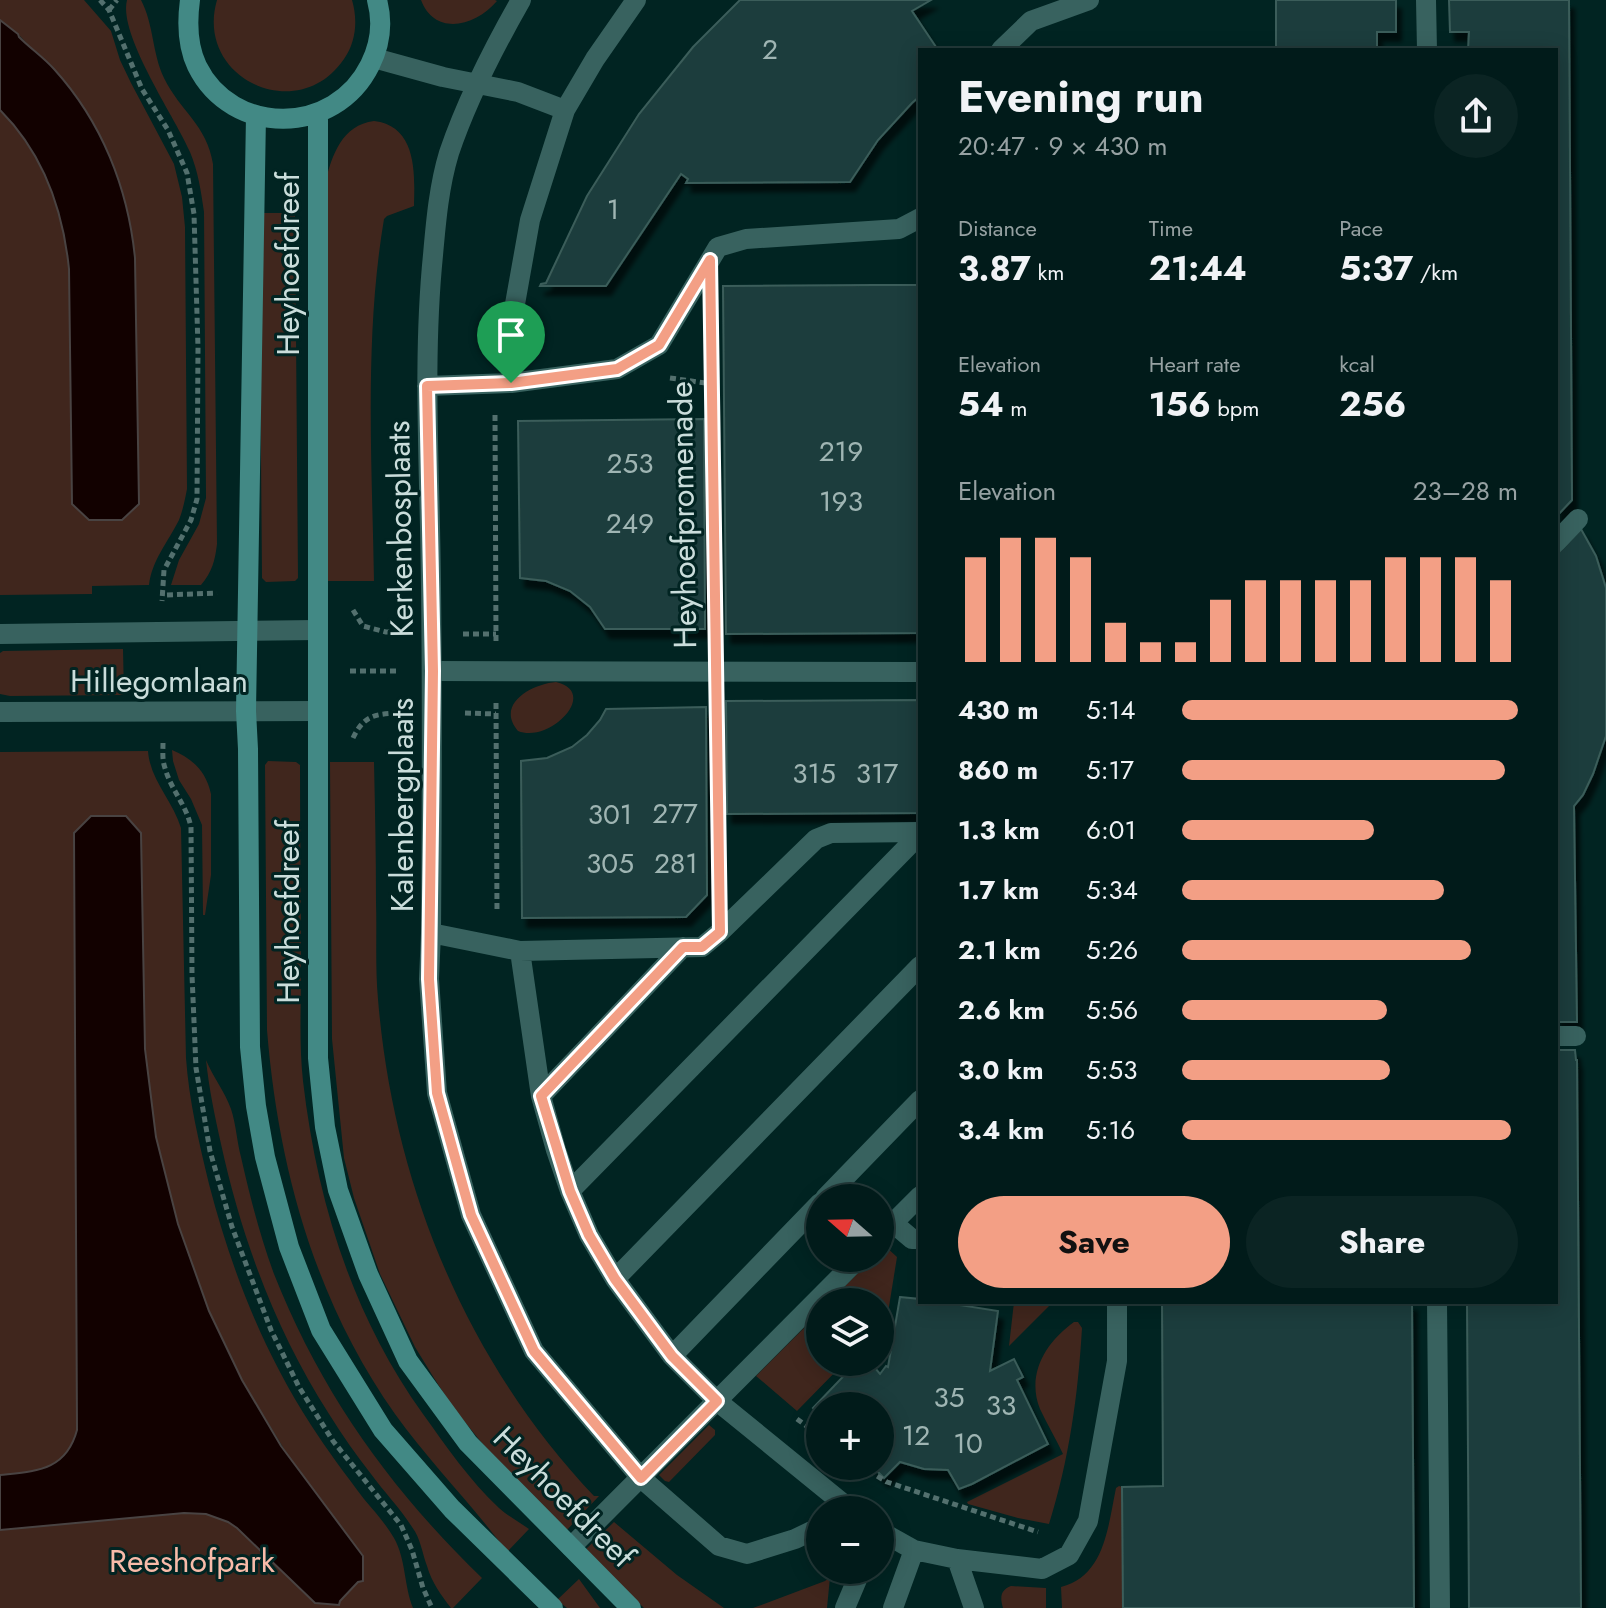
<!DOCTYPE html>
<html lang="en">
<head>
<meta charset="utf-8">
<style>
  :root { --surface:#011b1a; --page:#0b2423; --text:#f1f3f6; --muted:#96a1a2; --line:#233939; --accent:#f39f85 }
  body { margin:0; font-family:Jost,sans-serif; background:var(--page); color:var(--text); height:100vh; display:flex; flex-direction:column; font-size:30px; white-space:nowrap }
  * { box-sizing:border-box; margin:0 }
  p { font-size:26px; color:var(--muted) }
  .icon { flex:none; width:44px; height:44px; fill:none; stroke:currentColor; stroke-width:2; stroke-linecap:round; stroke-linejoin:round }
  .map { position:relative; flex:1; overflow:hidden }
  .sheet { position:absolute; left:918px; top:48px; width:640px; height:1256px; display:flex; flex-direction:column; background:var(--surface); border-radius:0px; box-shadow:0 4px 20px #0003,0 0 0 2px var(--line) }
  .sheet>* { flex:none }
  .needle { width:52px; rotate:290deg }
  .controls { position:absolute; left:806px; top:1184px; display:grid; gap:16px }
  .controls a { display:grid; place-items:center; width:88px; height:88px; border-radius:50%; background:var(--surface); box-shadow:0 4px 20px #0003,0 0 0 2px var(--line); font-size:40px }
  .pin { position:absolute; display:grid; place-items:center; width:68px; height:68px; color:#fff; margin:-82px -34px; border-radius:50% 50% 50% 0; rotate:-45deg; box-shadow:0 0 8px #0007 }
  .pin .icon { rotate:45deg }
  .round { display:grid; place-items:center; flex:none; width:84px; height:84px; border-radius:42px; background:var(--page) }
  .overview { display:flex; align-items:center; justify-content:space-between; height:136px; padding:0 40px }
  h1 { font-size:44px; font-weight:700; line-height:60px }
  .figures { display:grid; grid-template-columns:repeat(3,1fr); gap:12px; height:136px; padding:8px 40px }
  .figures div { display:grid; align-content:center }
  .figures b { font-size:34px; font-weight:700 }
  .figures small { font-size:22px; font-weight:400 }
  .figures p { font-size:22px }
  .chart { height:224px; padding:16px 40px }
  .chart p { display:flex; justify-content:space-between }
  .chart svg { width:100%; height:144px; margin-top:8px; stroke:var(--accent); stroke-width:6 }
  .action { display:flex; gap:16px; margin-top:auto; padding:16px 40px }
  .action a { flex:1; height:92px; border-radius:48px; background:var(--accent); color:#111; font-size:32px; font-weight:700; line-height:92px; text-align:center }
  .action a+a { background:var(--page); color:var(--text) }
  ul { padding:0 40px; list-style:none; font-size:26px }
  li { display:grid; grid-template-columns:128px 96px 1fr; align-items:center; height:60px }
  li i { height:20px; border-radius:10px; background:var(--accent) }
  .map>svg:first-child { display:block }
</style>
</head>
<body>
<div class="map">
<svg width="1606" height="1608" viewBox="0 0 1606 1608">
  <defs>
    <filter id="shadow"><feDropShadow dx="5" dy="9" stdDeviation="2" flood-color="#0009"/></filter>
  </defs>
  <rect width="100%" height="100%" fill="#012422"/>
  <path fill="#40261d" d="M0,0H84L111,31L120,60L131,83L174,164L182,197L185,227L187,489C185,499 183,510 179,520C168,542 152,560 149,585L92,586V594L0,595V110C43,153 63,210 69,269L72,504L89,520H122L139,504L135,258C127,177 94,109 37,52H35L18,34L0,20Z
    M127,0H141C154,25 152,53 164,78C180,111 207,125 213,164L217,544C215,561 212,572 201,585H171L179,560L199,524L206,498L204,212C201,191 198,171 190,152C175,117 118,35 127,0Z
    M217,0H352C358,20 356,42 344,59C298,127 194,78 217,0Z
    M421,0H495L497,1C476,26 435,37 421,0Z
    M374,121C416,126 415,171 414,204V206L387,216L384,219C364,338 372,461 374,581H328L325,183C332,155 342,125 374,121Z
    M259,213H295L298,578L295,581L266,582L262,578Z
    M123,649L124,695L10,696L0,694V653L3,651Z
    M556,682C600,692 550,744 518,731C495,704 532,684 556,682Z
    M172,750C193,759 206,771 211,794V875L205,915H203L202,825L191,799L179,780L173,761Z
    M148,751C150,780 173,801 181,828L186,1058C189,1101 199,1142 209,1184C231,1269 263,1351 311,1425C327,1450 346,1475 364,1499C374,1511 386,1524 394,1538C406,1559 404,1586 413,1608H0V1530L184,1513L196,1512L217,1517L237,1527L315,1603L339,1601L358,1582L292,1462L242,1380L209,1311L178,1224L156,1137L145,1049L141,833L126,816H92L77,1430C66,1471 36,1471 0,1475V752Z
    M268,761L296,762L300,765C300,834 301,903 301,971C301,1007 299,1045 303,1081C317,1201 352,1315 423,1414C446,1446 470,1481 499,1508C508,1516 519,1522 529,1529L507,1552C472,1504 430,1463 395,1414C315,1301 278,1167 267,1030L265,765Z
    M330,762H374C375,809 376,855 376,902C377,934 375,967 378,999C393,1183 466,1361 594,1496H599L566,1531L494,1458L452,1406L434,1378L415,1347L380,1274L354,1198L344,1158L332,1039Z
    M206,1060C213,1077 225,1092 231,1109C236,1124 237,1142 241,1157C250,1197 260,1236 274,1274C321,1393 391,1490 482,1578L453,1608H451C441,1595 432,1583 427,1566C422,1553 421,1539 412,1527C400,1508 384,1492 371,1474C356,1455 342,1435 329,1414C276,1331 242,1240 221,1144C215,1117 209,1089 206,1060Z
    M885,1246L897,1257L887,1319L880,1326V1302H829L873,1258H880V1251Z
    M1014,1302H1053L1009,1346Z
    M820,1312V1362H845L797,1411L756,1376Z
    M1074,1322H1078L1082,1328C1078,1396 1069,1460 1049,1524L1018,1518L968,1504L967,1502L1063,1454C1056,1439 1047,1424 1040,1409C1026,1374 1046,1342 1074,1322Z
    M709,1425L715,1430V1435L669,1482L665,1481L659,1475Z
    M1119,1486L1122,1487L1123,1608H1062L1061,1587C1105,1576 1108,1526 1116,1488Z
    M614,1522L677,1575L724,1608H644L585,1550Z
    M830,1577L827,1608H753L825,1581Z
    M579,1579L600,1608H567L557,1600Z
    M1011,1586L1046,1588V1608H1003C1000,1598 1000,1590 1011,1586Z"/>
  <path fill="#120100" stroke="#494342" stroke-width="2" d="M0,20L18,34L19,37C31,49 42,56 54,69C102,122 128,188 135,258L139,504L122,520H89L72,504L69,269C63,210 43,153 0,110Z
    M91,816H126L141,833L145,1049L156,1137L178,1224L209,1311L242,1380L281,1446L363,1556V1581L358,1582L340,1601L339,1605L315,1603L237,1528L228,1522L206,1514L184,1513L0,1530V1475C36,1471 66,1471 77,1430L74,833Z"/>
  <path fill="#1d3e3c" stroke="#3b5d5a" stroke-width="2" filter="url(#shadow)" d="M740,0H931L912,11L938,50H920V96L912,103L878,140L850,182L686,183L688,179L681,174L606,286H540L541,284L546,283L587,196L639,114L693,47Z
    M1276,0H1396V32H1377V50H1276Z
    M1449,0H1569L1572,500L1556,517V50H1468L1469,32H1450Z
    M875,285H920V633L726,634L723,286Z
    M704,419L705,629H605L590,607L570,591L546,581L520,578L518,421Z
    M1581,529L1596,556L1606,588V736L1593,774L1583,795L1574,806L1577,1022H1556V555Z
    M920,700V813L727,814L726,701Z
    M706,707L707,895L686,917L522,918L521,761L547,758L572,747L587,735L600,720L606,709Z
    M1556,1050H1575L1576,1060H1577L1581,1608H1469L1467,1302H1556Z
    M900,1297L920,1299V1302H941L998,1311L990,1371L1014,1359L1023,1377L1017,1380L1048,1444L972,1484L959,1489L948,1470L924,1469L900,1462L884,1478L872,1466H880V1406H820V1415L813,1408L857,1362H870L880,1374L886,1366L888,1367Z
    M1162,1302H1412L1414,1608H1123L1122,1487L1163,1486Z"/>
  <g fill="none" stroke-linecap="round" stroke-linejoin="round">
    <path stroke="#53706e" stroke-width="5" stroke-dasharray="6 4" stroke-linecap="butt" d="M100,0L109,10L142,89L168,130L187,173L194,214L198,348L197,499L191,520L164,570L162,601
      M109,10L117,0
      M711,325L715,639
      M670,378L712,384
      M495,415L496,641
      M167,595L217,593
      M353,610L363,626L386,632H401
      M463,634H496
      M350,671H400
      M496,703L497,913
      M716,705L719,887
      M465,713L496,714
      M353,738C364,715 375,714 399,713
      M163,743C163,751 162,760 165,768C171,790 186,804 191,827L192,975L196,1068L210,1151L232,1227L271,1330L299,1387L333,1441L401,1525L412,1550L423,1588L432,1608
      M797,1419L820,1436
      M860,1466L887,1482L1038,1532"/>
    <path stroke="#38625f" stroke-width="20" d="M521,0C493,49 467,100 449,153C439,186 436,221 433,255C424,345 428,436 430,527C433,663 432,798 431,933L520,951L702,947L720,932L816,839L831,833L920,832
      M1001,50L1031,21L1089,0
      M374,58L443,77L518,92L565,110
      M511,383L515,304L530,220L565,110L595,59L636,0
      M427,386L511,383L617,369L659,345L718,247L746,239L899,229L920,218
      M431,933L429,979L437,1093L471,1215L534,1351L641,1478L719,1546L747,1554L795,1539L820,1527
      M520,951L541,1096L556,1150L570,1191L589,1235L615,1279L672,1356L717,1401L851,1510
      M541,1096L683,947
      M570,1191L920,834
      M825,1198L920,1100
      M615,1279L920,966
      M672,1356L820,1203
      M880,1531L914,1550L957,1559L1042,1569L1069,1555L1088,1521L1117,1361V1302
      M957,1559L974,1608
      M845,1608L861,1570
      M893,1608L914,1550"/>
    <path stroke="#38625f" stroke-width="20" d="M1426,0L1427,50
      M1556,542L1578,519
      M0,634L317,630
      M433,671L920,672
      M0,712L318,711
      M1556,1036H1576
      M893,1223L912,1239H920
      M880,1236L920,1196
      M1437,1302L1440,1608
      M571,1547L859,1258"/>
    <path stroke="#428985" stroke-width="20" d="M190,0C187,22 187,45 197,66C232,137 335,136 370,65C380,45 383,22 377,0
      M318,114V1058L325,1127L338,1190L368,1274L408,1361L468,1443L631,1608
      M256,115L246,711L248,749L250,1047L256,1106L265,1157L289,1247L321,1330L383,1430L452,1509L553,1608"/>
  </g>
  <g fill="none" stroke-linecap="round" stroke-linejoin="round">
    <g stroke="#fff" stroke-width="16">
      <path id="route" d="M710,260L720,932L702,947H683L541,1096L570,1191L589,1235L615,1279L672,1356L717,1401L641,1478L534,1351L471,1215L437,1093L429,979L433,671L427,386L511,383L617,369L659,345Z"/>
    </g>
    <use href="#route" stroke="#f39f85" stroke-width="10"/>
  </g>
  <g text-anchor="middle" dominant-baseline="central" stroke-width="6" stroke-linejoin="round" paint-order="stroke">
    <g font-size="28" fill="#9fb5b3">
      <text x="770" y="49">2</text>
      <text x="613" y="209">1</text>
      <text x="841" y="451">219</text>
      <text x="630" y="463">253</text>
      <text x="841" y="501">193</text>
      <text x="630" y="523">249</text>
      <text x="814" y="773">315</text>
      <text x="877" y="773">317</text>
      <text x="675" y="813">277</text>
      <text x="610" y="814">301</text>
      <text x="610" y="863">305</text>
      <text x="676" y="863">281</text>
      <text x="949" y="1397">35</text>
      <text x="1001" y="1405">33</text>
      <text x="916" y="1435">12</text>
      <text x="968" y="1443">10</text>
    </g>
    <g font-size="32" fill="#cadddb" stroke="#012422">
      <text transform="translate(288 264) rotate(-90)">Heyhoefdreef</text>
      <text transform="translate(683 515) rotate(-91)">Heyhoefpromenade</text>
      <text transform="translate(400 529) rotate(-91)">Kerkenbosplaats</text>
      <text x="159" y="681">Hillegomlaan</text>
      <text transform="translate(402 805) rotate(-90)">Kalenbergplaats</text>
      <text transform="translate(288 912) rotate(-90)">Heyhoefdreef</text>
      <text transform="translate(564 1497) rotate(45)">Heyhoefdreef</text>
    </g>
    <g font-size="32" fill="#f8bba9" stroke="#012422">
      <text x="192" y="1561">Reeshofpark</text>
    </g>
  </g>
</svg>
<div class="controls">
<a><svg class="needle" viewBox="-14 -14 28 28"><path d="M0-13l5 13h-10z" fill="#e53935"/><path d="M0 13l5-13h-10z" fill="#96a1a2"/></svg></a>
<a><svg class="icon" aria-label="layers" viewBox="0 0 24 24"><path d="M12 4l9 5-9 5-9-5zM3 14l9 5 9-5"/></svg></a>
<a>+</a>
<a>−</a>
</div>
<div class="pin" style="left:511px;top:383px;background:#1e9e55"><svg class="icon" aria-label="arrive" viewBox="0 0 24 24"><path d="M6 21V4h12l-3 4 3 4H6"/></svg></div>
<section class="sheet">
<div class="overview"><div><h1>Evening run</h1><p>20:47 · 9 × 430 m</p></div><a class="round"><svg class="icon" aria-label="share" viewBox="0 0 24 24"><path d="M12 15V3M7 8l5-5 5 5M5 13v7h14v-7"/></svg></a></div>
<div class="figures">
<div><p>Distance</p><b>3.87<small> km</small></b></div>
<div><p>Time</p><b>21:44</b></div>
<div><p>Pace</p><b>5:37<small> /km</small></b></div>
</div>
<div class="figures">
<div><p>Elevation</p><b>54<small> m</small></b></div>
<div><p>Heart rate</p><b>156<small> bpm</small></b></div>
<div><p>kcal</p><b>256</b></div>
</div>
<div class="chart"><p><span>Elevation</span>23–28 m</p>
<svg viewBox="0 0 160 44" preserveAspectRatio="none"><path d="M5 44V12M15 44V6M25 44V6M35 44V12M45 44V32M55 44V38M65 44V38M75 44V25M85 44V19M95 44V19M105 44V19M115 44V19M125 44V12M135 44V12M145 44V12M155 44V19"/></svg>
</div>
<ul>
<li><b>430 m</b>5:14<i style="width:100%"></i></li>
<li><b>860 m</b>5:17<i style="width:96%"></i></li>
<li><b>1.3 km</b>6:01<i style="width:57%"></i></li>
<li><b>1.7 km</b>5:34<i style="width:78%"></i></li>
<li><b>2.1 km</b>5:26<i style="width:86%"></i></li>
<li><b>2.6 km</b>5:56<i style="width:61%"></i></li>
<li><b>3.0 km</b>5:53<i style="width:62%"></i></li>
<li><b>3.4 km</b>5:16<i style="width:98%"></i></li>
</ul>
<div class="action"><a>Save</a><a>Share</a></div>
</section>
</div>
</body>
</html>
